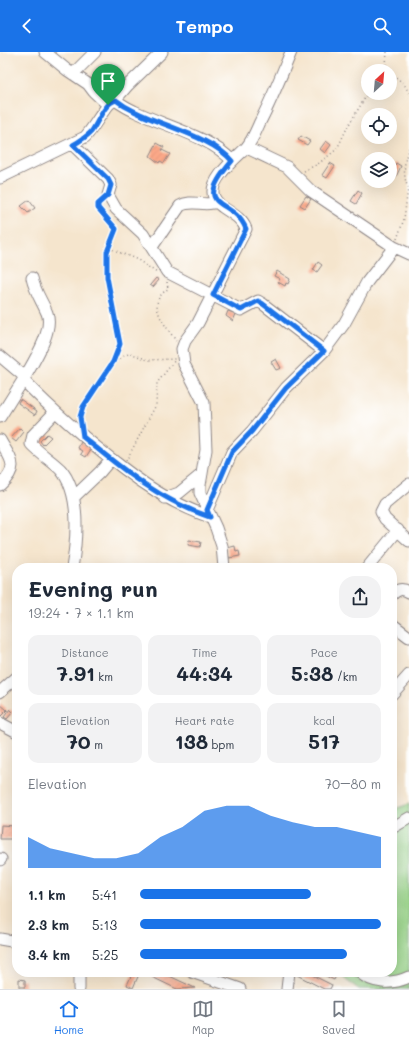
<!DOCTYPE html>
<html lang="en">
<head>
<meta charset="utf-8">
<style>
  :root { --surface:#fff; --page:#f2f2f3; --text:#1f2937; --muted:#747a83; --line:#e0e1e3; --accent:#1a73e8 }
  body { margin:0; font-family:Mali,sans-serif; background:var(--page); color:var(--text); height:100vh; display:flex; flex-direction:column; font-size:15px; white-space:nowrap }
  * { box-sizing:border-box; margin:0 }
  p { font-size:13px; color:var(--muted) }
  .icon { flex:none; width:22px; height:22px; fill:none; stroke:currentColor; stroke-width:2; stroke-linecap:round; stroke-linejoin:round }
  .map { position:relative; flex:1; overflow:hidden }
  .details { position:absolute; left:12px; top:511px; width:385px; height:414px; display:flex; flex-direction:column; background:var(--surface); border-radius:16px; box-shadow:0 4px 16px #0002 }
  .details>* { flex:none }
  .needle { width:26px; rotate:26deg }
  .tools { position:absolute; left:361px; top:12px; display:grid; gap:8px }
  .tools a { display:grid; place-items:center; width:36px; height:36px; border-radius:50%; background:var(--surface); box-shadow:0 4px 16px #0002; font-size:20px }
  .pin { position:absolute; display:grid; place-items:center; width:34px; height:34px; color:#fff; margin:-41px -17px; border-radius:50% 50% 50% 0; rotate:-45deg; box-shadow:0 0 4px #0007 }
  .pin .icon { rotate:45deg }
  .round { display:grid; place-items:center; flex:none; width:42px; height:42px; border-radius:16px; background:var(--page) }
  .overview { display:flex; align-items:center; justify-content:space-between; height:68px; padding:0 16px }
  h1 { font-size:22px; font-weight:800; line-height:30px }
  .figures { display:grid; grid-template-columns:repeat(3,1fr); gap:6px; height:68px; padding:4px 16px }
  .figures div { display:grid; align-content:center; border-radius:10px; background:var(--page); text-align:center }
  .figures b { font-size:20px; font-weight:800 }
  .figures small { font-size:11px; font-weight:400 }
  .figures p { font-size:11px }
  .chart { height:112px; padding:8px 16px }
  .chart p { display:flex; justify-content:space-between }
  .chart svg { width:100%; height:72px; margin-top:4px; fill:var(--accent); opacity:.7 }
  ul { padding:0 16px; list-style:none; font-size:13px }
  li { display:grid; grid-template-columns:64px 48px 1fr; align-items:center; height:30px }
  li i { height:10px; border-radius:5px; background:var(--accent) }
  header { display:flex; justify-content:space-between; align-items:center; height:52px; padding:0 16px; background:var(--accent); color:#fff; font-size:18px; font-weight:800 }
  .menu { display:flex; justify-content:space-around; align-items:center; height:56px; border-top:1px solid var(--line); background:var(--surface); font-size:11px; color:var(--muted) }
  .menu a { display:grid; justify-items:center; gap:2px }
  .menu .current { color:var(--accent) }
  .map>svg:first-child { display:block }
</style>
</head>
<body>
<header><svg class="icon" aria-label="back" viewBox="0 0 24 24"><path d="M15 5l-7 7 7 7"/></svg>Tempo<svg class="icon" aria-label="search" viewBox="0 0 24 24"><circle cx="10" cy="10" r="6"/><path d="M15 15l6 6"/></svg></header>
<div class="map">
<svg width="409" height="937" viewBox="0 0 409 937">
  <defs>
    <pattern id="building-hatch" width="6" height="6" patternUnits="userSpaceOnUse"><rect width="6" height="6" fill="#fca888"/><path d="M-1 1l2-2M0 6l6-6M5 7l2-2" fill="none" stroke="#d89076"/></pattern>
  </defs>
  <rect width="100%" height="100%" fill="#fff"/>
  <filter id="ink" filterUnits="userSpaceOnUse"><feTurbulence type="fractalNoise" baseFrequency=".025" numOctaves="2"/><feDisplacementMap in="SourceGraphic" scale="8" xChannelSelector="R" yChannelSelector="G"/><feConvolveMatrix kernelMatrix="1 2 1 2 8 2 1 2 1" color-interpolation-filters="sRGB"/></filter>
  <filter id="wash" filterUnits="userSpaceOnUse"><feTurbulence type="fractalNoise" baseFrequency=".012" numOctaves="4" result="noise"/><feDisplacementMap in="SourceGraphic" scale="16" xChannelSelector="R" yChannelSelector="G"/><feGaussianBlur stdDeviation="0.9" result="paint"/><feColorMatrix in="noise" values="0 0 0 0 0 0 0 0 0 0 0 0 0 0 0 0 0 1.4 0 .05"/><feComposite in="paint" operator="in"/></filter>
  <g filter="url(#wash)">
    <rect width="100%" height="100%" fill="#f5e5cd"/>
    <path fill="#96d286" stroke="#5c7a60" d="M409,752V937H359L346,928L339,920H392V758Z"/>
    <g id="blocks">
      <path fill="url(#building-hatch)" d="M301,84L310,89L307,93L298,88Z
        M326,89L331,93L325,101L320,97Z
        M157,91L164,95L162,98L170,102L164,111L160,109L159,111L150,104Z
        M330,111L335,114L327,126L322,123Z
        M396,111L401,114L396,125L391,122Z
        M358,138L362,141L356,152L351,149Z
        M306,144L311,147L305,156L300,153Z
        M29,148L35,156L28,161L21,154Z
        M318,210L322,213L317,220L313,218Z
        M277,219L290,227L288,232L286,231L285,234L278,230L280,227L274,224Z
        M156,226L159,228L153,235L150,233Z
        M228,259L236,262L233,269L226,264Z
        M276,307L281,316L276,318L271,310Z
        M20,347L37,359L35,363L18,351Z
        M20,376L24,380L16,390L11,386Z
        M47,382L51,385L43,393L40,389Z
        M81,390L91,397L86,405L81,402L83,399L78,396Z
        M189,488L201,490L200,495L188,493Z
        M235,494L236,500L239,499L240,504L229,506L227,496Z
        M0,652L7,658L1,664L0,663Z
        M10,657L13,660L7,667L4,665Z
        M1,773L14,774L13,787H0Z
        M133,920H140L133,936L127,933Z
        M154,920H161L195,936L177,937L152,925Z
        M296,920H306L332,933L330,937H324L295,922Z
        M318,920H334L337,922L334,928Z
        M19,927L25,928V935H19Z"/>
    </g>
  </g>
  <g filter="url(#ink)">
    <use href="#blocks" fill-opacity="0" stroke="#8c8484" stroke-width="1"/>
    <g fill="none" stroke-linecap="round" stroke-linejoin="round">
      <g stroke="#8c8484" stroke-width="13">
        <path id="minor" d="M45,0L67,18L88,32L94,40L108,53
          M73,22L95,0
          M115,48L128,33L162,0
          M73,93L108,127L111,133L108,143L116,157L143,182L167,220L241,258L258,249L263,252L324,299
          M247,96L287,115L311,139L394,195L409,202
          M0,126L85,85C93,77 107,50 115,48C121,52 127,56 134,59C162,73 212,85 232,109
          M152,195L180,154C191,147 205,155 217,150
          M0,304L25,325L0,365
          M25,325C34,309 54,278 47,261C42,249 35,240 32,226
          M24,329C55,361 88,389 123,416C150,437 177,454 210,465
          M55,360L33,383L31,392C40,402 51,408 60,417C81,440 77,487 72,516
          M0,388C10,407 21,414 0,433
          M409,432L385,452L381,460L385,467L409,489
          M74,445L100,420L111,407
          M165,446L179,441L202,422
          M207,458L232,400L252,379L286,336L324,299L344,272L367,230L394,195
          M224,516L222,494L216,476L200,441V433L206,398L204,351L184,312L182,297L185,289L198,271L246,177C240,161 219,158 214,145C207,129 236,106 246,96C252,89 256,79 260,70C272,47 281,24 291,0
          M367,516L398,478
          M392,543C397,537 402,536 409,540
          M392,572L409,585
          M0,640L17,625
          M392,642L409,623
          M0,671L17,680
          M392,776L409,766
          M0,808L1,807
          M0,887L17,890
          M192,920L240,937
          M359,920C373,932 392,933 409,925
          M79,937V920
          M287,937L289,920"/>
      </g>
      <path stroke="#8c8484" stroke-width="1.5" stroke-dasharray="1 3" stroke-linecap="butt" d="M387,0L386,13L389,19
        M382,19L386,13
        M390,20L404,32L409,41
        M409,96C404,107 402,126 409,137
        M304,119L318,112L337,97L348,74L368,41
        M397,187L404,167L408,136
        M109,196L138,208L157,221
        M167,230L168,237C165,239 161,242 159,246C151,259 170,279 176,289
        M113,310L130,301L148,308L175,307
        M80,369L83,355L113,310L120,292L107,225V200L116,177L98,156L101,150
        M126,409L156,353L157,331L175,308"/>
      <use href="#minor" stroke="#fff" stroke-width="11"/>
    </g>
  </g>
  <g fill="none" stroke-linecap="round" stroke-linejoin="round" filter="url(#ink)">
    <g stroke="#fff" stroke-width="8">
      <path id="route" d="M116,48C121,52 127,56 134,59C162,74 212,85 232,109C189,160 233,144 246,177L213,243L241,258L258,249L263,252L324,299L286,336L252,379L232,400L207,458L210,465C161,449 122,417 83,385L80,365L83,355L113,310L120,292L107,225V200L116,177L98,156V152L108,143L111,133L108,127L73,93C80,89 86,85 91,80C98,71 104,51 116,48Z"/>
    </g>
    <use href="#route" stroke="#1a73e8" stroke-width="5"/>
  </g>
</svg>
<div class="tools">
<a><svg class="needle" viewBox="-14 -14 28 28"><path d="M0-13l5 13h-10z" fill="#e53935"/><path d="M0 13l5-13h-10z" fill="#747a83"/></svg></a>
<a><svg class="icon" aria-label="locate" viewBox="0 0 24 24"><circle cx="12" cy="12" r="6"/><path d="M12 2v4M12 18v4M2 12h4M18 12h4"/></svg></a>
<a><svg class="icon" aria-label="layers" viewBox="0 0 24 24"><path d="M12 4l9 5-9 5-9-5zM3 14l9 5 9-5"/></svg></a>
</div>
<div class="pin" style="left:108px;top:53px;background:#1e9e55"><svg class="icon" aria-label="arrive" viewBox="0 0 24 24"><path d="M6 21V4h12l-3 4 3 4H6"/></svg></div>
<section class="details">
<div class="overview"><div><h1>Evening run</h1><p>19:24 · 7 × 1.1 km</p></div><a class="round"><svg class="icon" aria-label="share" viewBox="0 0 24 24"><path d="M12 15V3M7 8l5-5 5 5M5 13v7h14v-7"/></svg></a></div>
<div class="figures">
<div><p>Distance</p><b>7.91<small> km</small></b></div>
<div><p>Time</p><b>44:34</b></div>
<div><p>Pace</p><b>5:38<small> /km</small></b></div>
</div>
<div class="figures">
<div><p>Elevation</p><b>70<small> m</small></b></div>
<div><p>Heart rate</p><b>138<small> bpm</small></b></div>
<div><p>kcal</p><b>517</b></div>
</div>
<div class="chart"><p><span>Elevation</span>70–80 m</p>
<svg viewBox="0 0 160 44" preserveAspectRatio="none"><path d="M0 44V25L10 32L20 35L30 38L40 38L50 35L60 25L70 19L80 9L90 6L100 6L110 12L120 16L130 19L140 19L150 22L160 25V44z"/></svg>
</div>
<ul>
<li><b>1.1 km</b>5:41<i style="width:71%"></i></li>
<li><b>2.3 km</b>5:13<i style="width:100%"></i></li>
<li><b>3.4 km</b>5:25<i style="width:86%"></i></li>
</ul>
</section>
</div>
<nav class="menu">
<a class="current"><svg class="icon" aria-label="home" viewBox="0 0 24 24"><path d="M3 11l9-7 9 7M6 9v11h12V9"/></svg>Home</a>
<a><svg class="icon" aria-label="map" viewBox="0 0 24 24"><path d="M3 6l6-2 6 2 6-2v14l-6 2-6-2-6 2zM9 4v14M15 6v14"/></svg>Map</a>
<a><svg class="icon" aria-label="saved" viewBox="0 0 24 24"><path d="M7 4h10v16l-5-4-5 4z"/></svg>Saved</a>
</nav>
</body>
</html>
